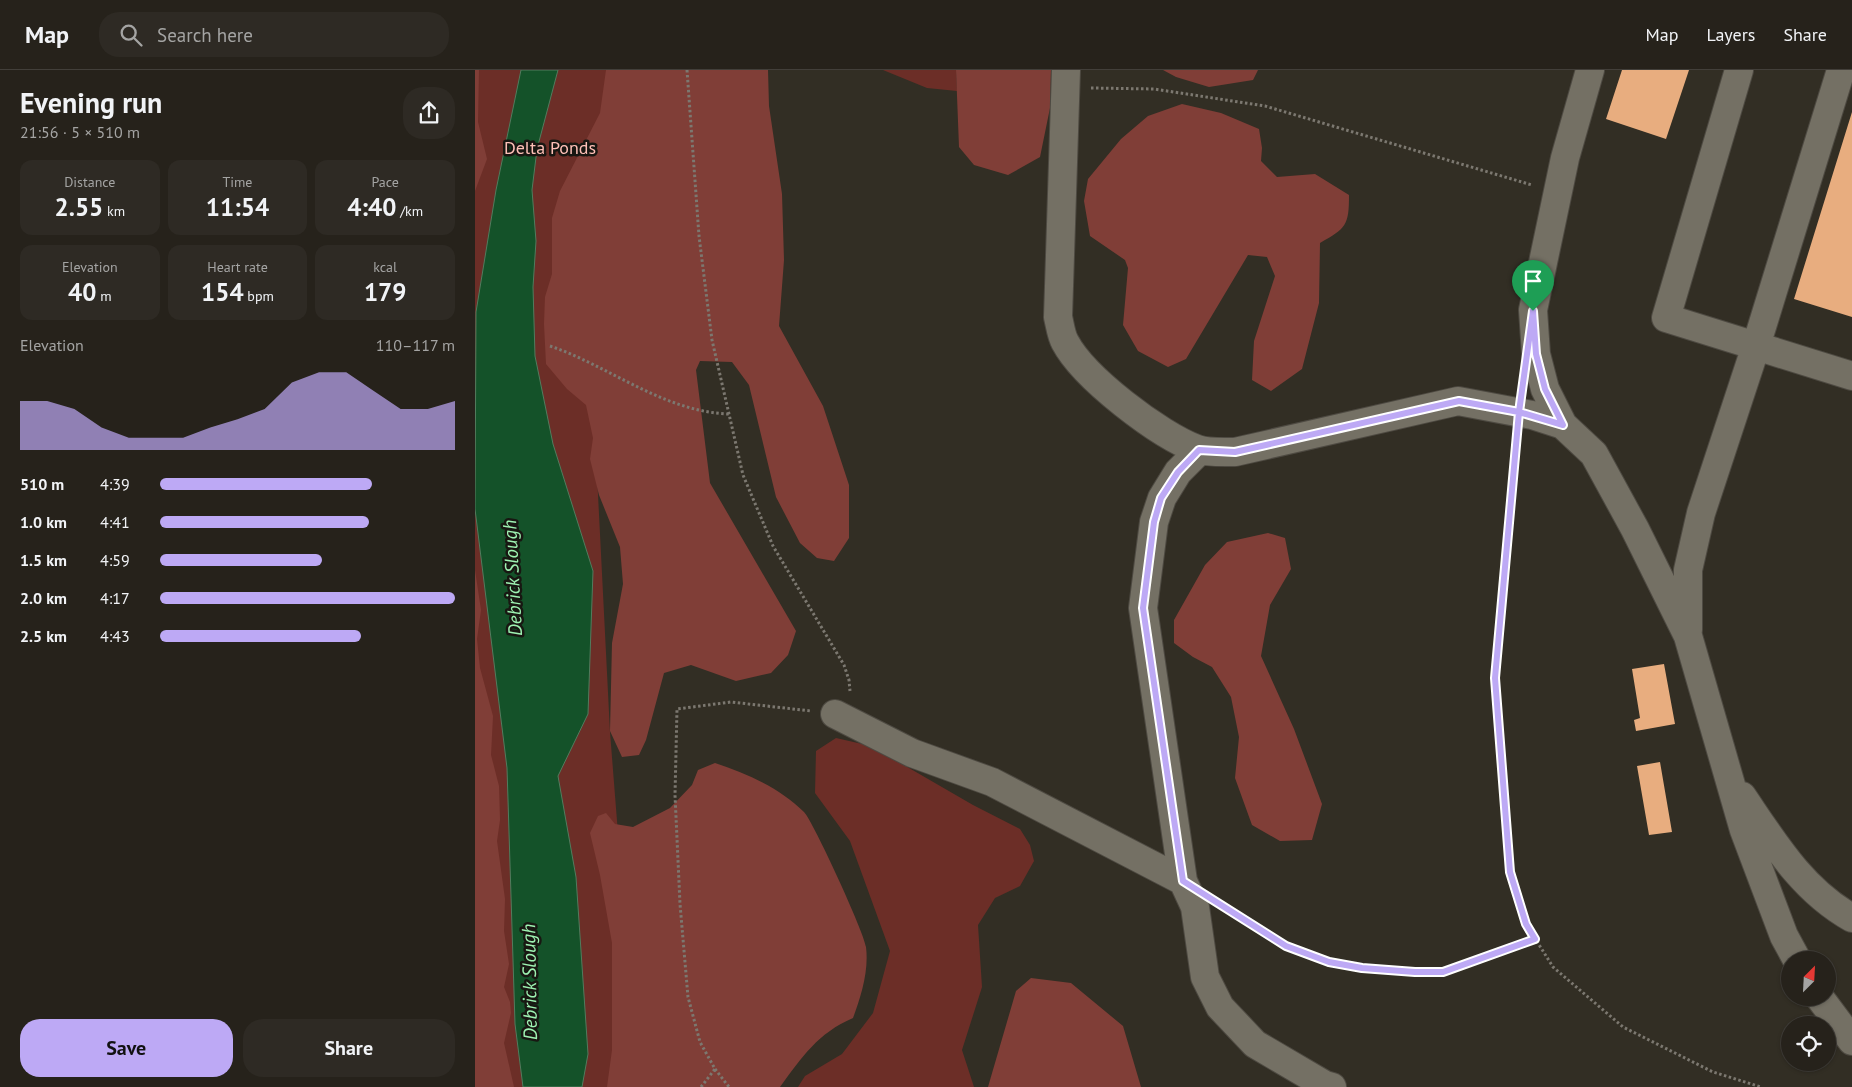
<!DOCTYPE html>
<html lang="en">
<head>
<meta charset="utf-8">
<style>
  :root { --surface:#26221b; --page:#2e2a24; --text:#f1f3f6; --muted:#a4a4a3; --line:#423f3a; --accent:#bda9f5 }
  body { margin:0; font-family:"PT Sans",sans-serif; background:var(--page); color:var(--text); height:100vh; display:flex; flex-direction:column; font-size:19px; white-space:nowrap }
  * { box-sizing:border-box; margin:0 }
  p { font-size:16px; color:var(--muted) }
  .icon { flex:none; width:28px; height:28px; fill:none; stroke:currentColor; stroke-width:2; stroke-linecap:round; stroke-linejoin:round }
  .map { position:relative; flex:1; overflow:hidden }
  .sheet { display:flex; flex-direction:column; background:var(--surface); width:475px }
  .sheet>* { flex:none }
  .needle { width:32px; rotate:24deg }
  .buttons { position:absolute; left:1306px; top:881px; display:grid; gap:10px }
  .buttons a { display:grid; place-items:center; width:55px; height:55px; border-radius:50%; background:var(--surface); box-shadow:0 1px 4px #0004,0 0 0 1px var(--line); font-size:25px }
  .pin { position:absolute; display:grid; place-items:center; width:42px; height:42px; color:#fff; margin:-51px -21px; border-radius:50% 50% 50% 0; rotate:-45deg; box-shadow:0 0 5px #0007 }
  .pin .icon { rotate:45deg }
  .round { display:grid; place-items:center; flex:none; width:52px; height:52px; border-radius:20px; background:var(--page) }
  .head { display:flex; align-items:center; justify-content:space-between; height:85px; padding:0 20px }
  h1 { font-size:28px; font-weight:800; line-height:38px }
  .stats { display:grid; grid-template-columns:repeat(3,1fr); gap:8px; height:85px; padding:5px 20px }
  .stats div { display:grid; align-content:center; border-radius:12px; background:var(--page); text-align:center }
  .stats b { font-size:25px; font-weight:800 }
  .stats small { font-size:14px; font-weight:400 }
  .stats p { font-size:14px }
  .chart { height:140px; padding:10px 20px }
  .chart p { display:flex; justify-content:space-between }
  .chart svg { width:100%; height:90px; margin-top:5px; fill:var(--accent); opacity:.7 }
  .cta { display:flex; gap:10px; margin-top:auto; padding:10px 20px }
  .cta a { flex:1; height:58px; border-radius:20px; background:var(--accent); color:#111; font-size:20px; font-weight:800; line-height:58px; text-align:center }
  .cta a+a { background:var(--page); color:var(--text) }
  ul { padding:0 20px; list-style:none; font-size:16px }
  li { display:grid; grid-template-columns:80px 60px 1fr; align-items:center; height:38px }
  li i { height:12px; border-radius:6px; background:var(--accent) }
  header { display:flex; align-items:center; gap:30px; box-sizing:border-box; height:70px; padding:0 25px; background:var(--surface); border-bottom:1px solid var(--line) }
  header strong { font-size:24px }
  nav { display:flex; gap:28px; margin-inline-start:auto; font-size:18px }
  .search { width:350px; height:45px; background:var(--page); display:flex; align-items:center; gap:12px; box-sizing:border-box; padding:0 18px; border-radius:20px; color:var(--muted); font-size:19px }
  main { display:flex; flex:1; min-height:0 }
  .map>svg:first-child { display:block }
</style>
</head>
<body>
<header>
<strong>Map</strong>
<div class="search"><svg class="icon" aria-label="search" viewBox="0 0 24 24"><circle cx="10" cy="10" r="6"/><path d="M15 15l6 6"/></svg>Search here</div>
<nav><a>Map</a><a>Layers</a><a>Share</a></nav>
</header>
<main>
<section class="sheet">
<div class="head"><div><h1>Evening run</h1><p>21:56 · 5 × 510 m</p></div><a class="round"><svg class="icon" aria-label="share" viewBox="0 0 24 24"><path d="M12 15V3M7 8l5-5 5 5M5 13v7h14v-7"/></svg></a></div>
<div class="stats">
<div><p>Distance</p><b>2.55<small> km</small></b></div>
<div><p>Time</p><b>11:54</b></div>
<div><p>Pace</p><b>4:40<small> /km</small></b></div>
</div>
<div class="stats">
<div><p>Elevation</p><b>40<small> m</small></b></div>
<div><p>Heart rate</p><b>154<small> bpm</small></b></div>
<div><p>kcal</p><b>179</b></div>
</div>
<div class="chart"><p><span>Elevation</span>110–117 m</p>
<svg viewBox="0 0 160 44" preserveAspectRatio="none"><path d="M0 44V20L10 20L20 24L30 33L40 38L50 38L60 38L70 33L80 29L90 24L100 11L110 6L120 6L130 15L140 24L150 24L160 20V44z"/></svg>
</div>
<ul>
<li><b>510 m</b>4:39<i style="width:72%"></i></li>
<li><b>1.0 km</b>4:41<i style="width:71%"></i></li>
<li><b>1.5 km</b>4:59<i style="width:55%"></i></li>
<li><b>2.0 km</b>4:17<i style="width:100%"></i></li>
<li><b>2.5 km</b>4:43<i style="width:68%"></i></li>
</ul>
<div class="cta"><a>Save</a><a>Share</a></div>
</section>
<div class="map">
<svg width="1377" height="1017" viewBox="0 0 1377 1017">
  <rect width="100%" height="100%" fill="#322e24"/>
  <path fill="#6c2e27" d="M0,0H169L114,246L135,662L163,1017H18L0,638Z
    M408,0H481L482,21L452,18Z
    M361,668L396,676L498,735L545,759L555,775L559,791L545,816L520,828L503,855L507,917L487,980L499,1017H323L330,1006L367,984L398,943L415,881L375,771L340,723L341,681Z"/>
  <path fill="#803e37" d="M0,0H4L3,52L12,89L0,121Z
    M131,0H293L294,36L307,124L309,190L304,256L348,336L374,415V468L359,491L342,488L325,473L301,427L274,315L257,292L225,291L221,300L235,413L321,561L313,585L296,603L261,611L216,595L189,603L171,670L164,685L147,687L135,661L137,573L148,514L145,477L124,425L115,389L118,368L111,335L92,319L71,294L69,254L70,227L77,204V148L85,121L125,43Z
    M481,0H576L575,38L565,87L533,105L499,95L484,77Z
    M688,0H783L778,10L734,17L701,7Z
    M707,34L746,43L784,59L787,78L786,91L802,107L840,104L874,125C874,156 871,158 845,173L844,233L827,299L796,321L777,310L779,271L800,206L792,187L773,185L711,289L693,297L663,281L648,255L653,198L650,190L615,166L609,131L613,109L646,69L673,46Z
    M793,463L810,468L816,499L795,535L786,586L819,659L847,734L837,770L805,771L777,755L760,708L764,667L756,627L737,597L718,587L699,573V550L730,495L752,472Z
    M0,500L6,540L2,569L5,598L18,646L16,685L24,716L25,750L22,771L30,829L29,861L34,894L29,917L35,932L36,943L29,973L39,1017H0Z
    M240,693C271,703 305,718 329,742C338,751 390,864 391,877C394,901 386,926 378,948C343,963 327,987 305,1017H132L137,980V873L125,805L115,763L123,746L131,743L140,754L158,757L195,738L217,715L223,700Z
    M556,908L596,913L648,956L666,1017H513L541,921Z"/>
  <path fill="#145229" stroke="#527c5e" d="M46,0H83L62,79L57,120L61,171L58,217L60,286L78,374L118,501L113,644L83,706L101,807L113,984L107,1017H48L40,954L32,698L0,439L1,242L21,120Z"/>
  <path fill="#e8ad7f" d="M1147,0H1214L1191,69L1131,49Z
    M1377,42V247L1319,229Z
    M1189,594L1200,654L1161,661L1159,650L1165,648L1157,599Z
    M1185,692L1197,762L1174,765L1162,696Z"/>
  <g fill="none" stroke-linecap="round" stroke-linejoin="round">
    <g stroke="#4e4a42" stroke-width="30">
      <path id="minor" d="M591,0L583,247C585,255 586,265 590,272C609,308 684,365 722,379C733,383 749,382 760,382L983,331L1057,345L1088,355L1119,384L1160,459L1213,566L1269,760L1309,866L1322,890
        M1366,0L1281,276L1377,306
        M1088,355L1070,319L1061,284L1058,240L1090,88L1115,0
        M1213,560V500L1226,443L1281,276L1191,248L1264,0
        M360,644L437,683L517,712L708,811L720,837L730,907L745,937L780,974L850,1015L857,1017
        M1267,726C1299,773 1327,820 1377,848
        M708,811L668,538L679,452L687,428L703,402L725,380
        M1345,928L1377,971"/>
    </g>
    <path stroke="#7c7870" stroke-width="3" stroke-dasharray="2.5 2.5" stroke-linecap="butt" d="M212,0L224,166L237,270L268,405L298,476L369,595L374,610L375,621
      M616,18L679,19L790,36L1057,115
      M75,276C134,296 189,342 254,344
      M1042,368L1020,609L1035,801L1051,854L1078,897L1148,957L1238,1002L1286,1017
      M747,835L811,876L855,892L887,898L940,902H968L1060,869
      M240,999L254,1017
      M226,1017L240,999L225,972L213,927L205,834L200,725L202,639L256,632L336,641"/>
    <use href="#minor" stroke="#747064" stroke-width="28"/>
  </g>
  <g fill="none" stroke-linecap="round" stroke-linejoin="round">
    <g stroke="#fff" stroke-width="10">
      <path id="route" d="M1058,241L1044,342L984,331L760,382L724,380L703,402L686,428L679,452L668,538L708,811L811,876L854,892L887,898L940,902H968L1060,869L1051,854L1035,802L1020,608L1044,342L1088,355L1070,319L1061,284L1058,241"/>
    </g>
    <use href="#route" stroke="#bda9f5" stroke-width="6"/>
  </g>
  <g text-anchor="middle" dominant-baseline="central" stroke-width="5" stroke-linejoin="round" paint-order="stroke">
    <g font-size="18" fill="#fec0b7" stroke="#181712">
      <text x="75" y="77">Delta Ponds</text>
    </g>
    <g font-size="19" font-style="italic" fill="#9ef3b2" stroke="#181712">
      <text transform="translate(37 508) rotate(-93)">Debrick Slough</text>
      <text transform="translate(54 912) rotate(-91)">Debrick Slough</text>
    </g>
  </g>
</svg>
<div class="buttons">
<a><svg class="needle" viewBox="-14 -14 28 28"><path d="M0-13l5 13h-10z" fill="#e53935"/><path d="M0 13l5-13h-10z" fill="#a4a4a3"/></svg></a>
<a><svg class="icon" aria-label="locate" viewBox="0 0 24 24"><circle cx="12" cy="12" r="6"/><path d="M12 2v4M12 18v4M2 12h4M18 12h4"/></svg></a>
</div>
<div class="pin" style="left:1058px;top:241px;background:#1e9e55"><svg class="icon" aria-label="arrive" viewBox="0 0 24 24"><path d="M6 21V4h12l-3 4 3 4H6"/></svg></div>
</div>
</main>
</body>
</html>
